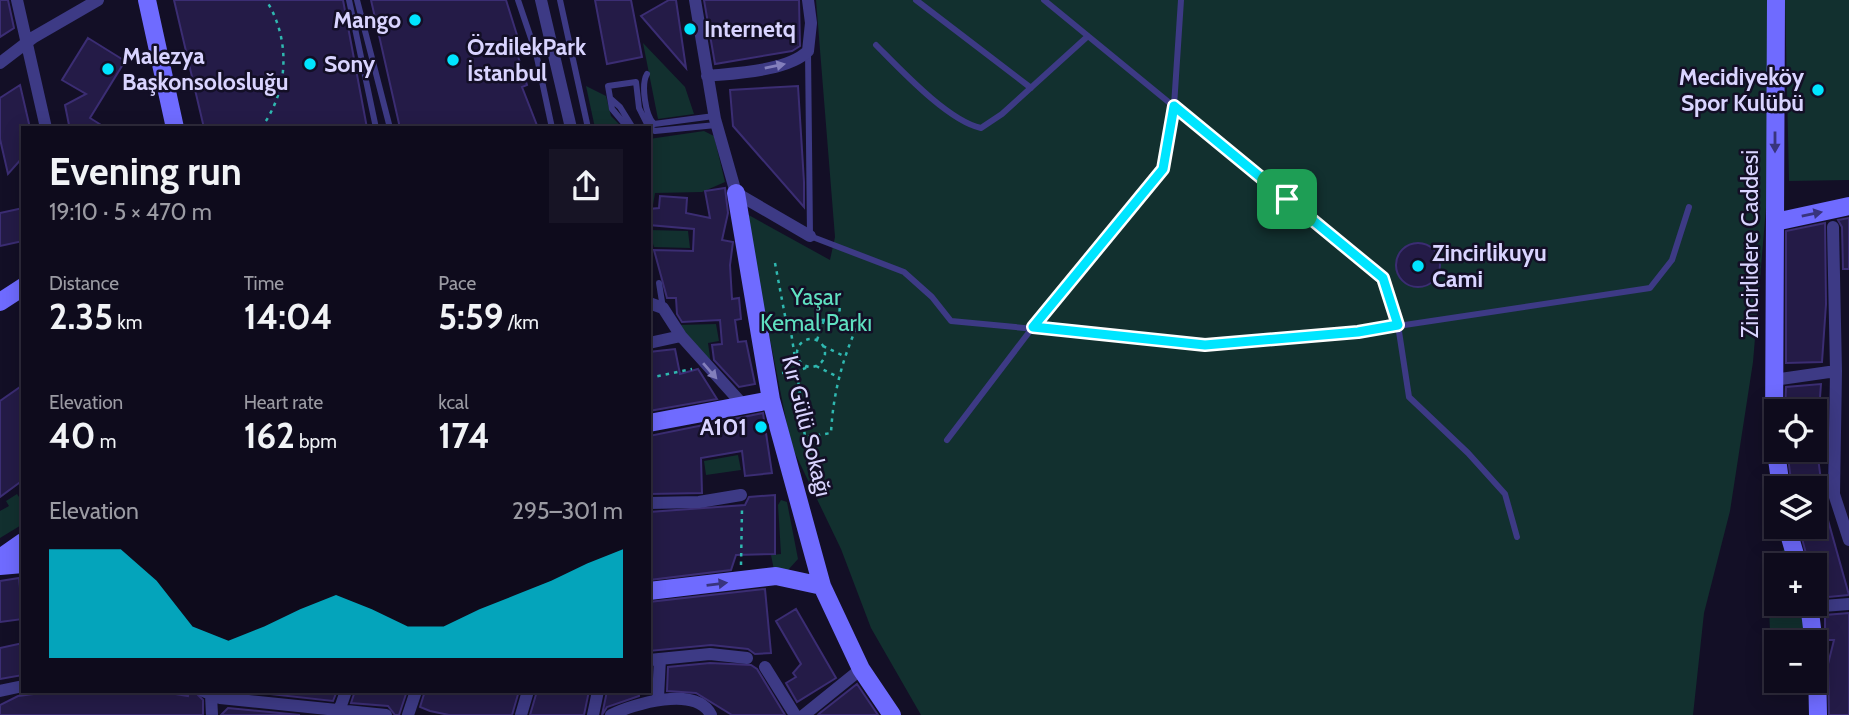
<!DOCTYPE html>
<html lang="en">
<head>
<meta charset="utf-8">
<style>
  :root { --surface:#0e0b1c; --page:#171425; --text:#f1f3f6; --muted:#9b9ba3; --line:#2e2b3b; --accent:#00e5ff }
  body { margin:0; font-family:Cabin,sans-serif; background:var(--page); color:var(--text); height:100vh; display:flex; flex-direction:column; font-size:26px; white-space:nowrap }
  * { box-sizing:border-box; margin:0 }
  p { font-size:23px; color:var(--muted) }
  .icon { flex:none; width:38px; height:38px; fill:none; stroke:currentColor; stroke-width:2; stroke-linecap:round; stroke-linejoin:round }
  .map { position:relative; flex:1; overflow:hidden }
  .side { position:absolute; left:21px; top:126px; width:630px; height:567px; display:flex; flex-direction:column; background:var(--surface); border-radius:0px; box-shadow:0 4px 18px #0003,0 0 0 2px var(--line) }
  .side>* { flex:none }
  .buttons { position:absolute; left:1764px; top:399px; display:grid; gap:14px }
  .buttons a { display:grid; place-items:center; width:63px; height:63px; border-radius:0px; background:var(--surface); box-shadow:0 4px 18px #0003,0 0 0 2px var(--line); font-size:35px }
  .pin { position:absolute; display:grid; place-items:center; width:60px; height:60px; color:#fff; margin:-30px; border-radius:14px; box-shadow:0 4px 10px #0006 }
  .round { display:grid; place-items:center; flex:none; width:74px; height:74px; border-radius:0px; background:var(--page) }
  .overview { display:flex; align-items:center; justify-content:space-between; height:119px; padding:0 28px }
  h1 { font-size:38px; font-weight:800; line-height:52px }
  .figures { display:grid; grid-template-columns:repeat(3,1fr); gap:10px; height:119px; padding:7px 28px }
  .figures div { display:grid; align-content:center }
  .figures b { font-size:35px; font-weight:800 }
  .figures small { font-size:19px; font-weight:400 }
  .figures p { font-size:19px }
  .chart { height:196px; padding:14px 28px }
  .chart p { display:flex; justify-content:space-between }
  .chart svg { width:100%; height:126px; margin-top:7px; fill:var(--accent); opacity:.7 }
  .map>svg:first-child { display:block }
</style>
</head>
<body>
<div class="map">
<svg width="1849" height="715" viewBox="0 0 1849 715">
  <rect width="100%" height="100%" fill="#130f26"/>
  <path fill="#12302f" d="M816,0H1767L1768,184L1753,362L1730,511L1704,613L1693,715H921L871,628L841,549L791,445L745,213L830,260L835,237Z
    M1785,0H1849V180L1789,181Z
    M643,43L685,87L694,114L658,119Z
    M586,86L606,96L611,116L623,128H595Z
    M704,131L714,136L725,182L702,192L655,193L653,205H649V139Z
    M649,230L688,231L690,248L654,247Z
    M716,324L719,341L708,343L711,364L679,325Z
    M738,455L741,470L706,475L704,461Z
    M17,494L23,503V524L0,538V511L9,506L6,501Z
    M781,500L787,502L798,559L788,570H774L771,555L781,554L778,505Z
    M1787,547L1792,565H1776V604H1801L1807,642H1776V673L1771,653L1767,563Z"/>
  <path fill="#241b47" stroke="#3b2d73" stroke-width="2" d="M0,0H8L14,28L0,37Z
    M174,0H343L367,128H204Z
    M371,0H506L517,35L514,36L520,51L517,53L527,85L522,87L538,128H400Z
    M595,0H631L642,57L607,64Z
    M669,0H676L686,68L641,16Z
    M704,0H799L800,46L792,51L715,64Z
    M88,38L125,61L90,118L106,128L69,125L65,105L86,94L62,80Z
    M20,85L30,128H23V157L8,174L0,139V98Z
    M798,86L804,182V207L733,126L730,90Z
    M725,188L728,213L722,240L733,242L730,265L732,299L739,298L741,319L735,320L738,342L746,341L755,384L739,387L714,360L712,345L722,344L720,320L682,322L677,314L676,298H667L654,250L693,251L694,229L649,225V209L659,208L660,196L687,198L686,213L710,218L705,191Z
    M23,208V241L0,246V213Z
    M1849,218V269H1843L1842,227L1838,220Z
    M1825,223L1826,304L1822,362L1786,363V231Z
    M1396 265a22 22 0 1 1 44 0a22 22 0 1 1-44 0Z
    M675,349L680,374L698,369L717,399L649,411V352Z
    M1821,384L1819,411H1785L1786,387Z
    M23,385V480L0,497V401Z
    M763,413L772,473L745,476L742,451L701,458L702,493L649,494V436Z
    M1787,450H1817L1822,488H1819L1849,595L1818,598L1815,594V565H1809L1799,527H1815V488H1792Z
    M775,495V554L736,555L731,570L649,580V512L745,505L749,497Z
    M19,578L23,619L0,622V581Z
    M765,589L771,653L755,654L748,649L711,645L649,651V602Z
    M796,609L836,678L797,702L786,683L796,677L793,673L801,664L776,621Z
    M1849,613V715H1829L1828,664L1834,640H1825V615Z
    M23,643V675L0,679V648Z
    M710,663L751,665L757,669L785,715H732L696,693L667,691L668,667Z
    M857,684L878,715H818L820,713Z
    M57,691H157L188,696L189,691H194L203,700V715H0V705L18,696Z
    M242,691H337L333,701Z
    M355,691H407L399,715H395L388,706L351,703Z
    M425,691H519L512,715H449L430,711L420,707Z
    M537,691H589L584,715H530Z
    M607,691H639V696L607,707L602,715Z
    M228,708L300,715H221Z"/>
  <g fill="none" stroke-linecap="round" stroke-linejoin="round">
    <path stroke="#2fb8b0" stroke-width="2.5" stroke-dasharray="3.5 5" stroke-linecap="butt" d="M261,128C289,91 291,39 266,0
      M775,263L786,321H801
      M839,320L840,303
      M772,323L786,321
      M797 353a14 14 0 1 1 28 0a14 14 0 1 1-28 0Z
      M817,340L824,320
      M823,346L844,356
      M816,366L838,377
      M782,373L797,371L805,437L831,433C833,394 842,360 858,324L852,320H802L791,332L797,371L809,367
      M649,378L692,369
      M741,565L742,509"/>
    <path stroke="#3d3a85" stroke-width="6" d="M349,0L376,128
      M357,0L390,128
      M518,0L536,53L552,128
      M560,0L588,128
      M916,0L1031,88
      M1044,0L1383,278L1398,325L1409,397L1468,453L1505,494L1517,537
      M876,45C900,69 948,121 981,128L1002,114L1088,36
      M808,51L810,236L904,272L932,297L951,321L1205,345L1358,332L1650,288L1672,260L1689,207
      M647,74C641,84 645,115 654,124L714,116
      M611,99L620,107L633,128
      M628,128L612,109L608,86L636,82L639,108L649,128
      M649,128L655,131L716,125
      M659,283L663,308
      M947,440L1033,327L1163,169L1174,106L1181,0"/>
    <path stroke="#3d3a85" stroke-width="12" d="M17,0L46,128
      M541,0L571,128
      M695,0L715,119L736,193L810,236
      M0,63L34,37L98,0
      M707,76C736,73 788,71 808,51L811,23L808,0
      M1833,227L1836,371L1834,494L1849,540
      M649,303L663,308L681,336L744,406
      M649,343L681,336
      M1774,380L1836,371
      M649,503L699,502L741,495
      M1810,607L1849,604
      M649,660L710,654L747,658
      M765,667L795,715
      M0,691L23,686
      M203,691L220,698L386,715
      M211,695L212,715
      M658,698L660,659
      M339,711L346,691
      M408,715L416,691
      M521,715L528,691
      M593,715L598,691
      M611,715C633,704 696,685 711,715
      M804,715L861,669"/>
    <path stroke="#6f6bff" stroke-width="18" d="M147,0L175,128
      M1776,0L1774,437L1781,488
      M736,193L771,400L822,586L861,669L892,715
      M1775,222L1849,206
      M0,302L23,287
      M649,423L771,400
      M1787,527L1798,565
      M0,558L23,542
      M0,566L23,564
      M649,591L776,576L822,586
      M1809,604L1817,668L1818,715"/>
  </g>
  <defs><path id="oneway-solid" d="M-6-.8H1V-3.2L6.5 0L1 3.2V.8H-6Z" transform="scale(1.75)"/></defs>
  <g fill="#837fbc">
    <use href="#oneway-solid" transform="translate(775 66) rotate(-12)"/>
    <use href="#oneway-solid" transform="translate(710 371) rotate(49)"/>
  </g>
  <g fill="#38347d">
    <use href="#oneway-solid" transform="translate(1775 142) rotate(90)"/>
    <use href="#oneway-solid" transform="translate(1812 214) rotate(-12)"/>
    <use href="#oneway-solid" transform="translate(717 584) rotate(-7)"/>
  </g>
  <g fill="none" stroke-linecap="round" stroke-linejoin="round">
    <g stroke="#fff" stroke-width="14">
      <path id="route" d="M1174,106L1383,278L1398,325L1358,332L1205,345L1033,327L1163,169Z"/>
    </g>
    <use href="#route" stroke="#00e5ff" stroke-width="9"/>
  </g>
  <g fill="#00e5ff" stroke="#130f26" stroke-width="2.5">
    <circle cx="415" cy="20" r="7"/>
    <circle cx="690" cy="29" r="7"/>
    <circle cx="453" cy="60" r="7"/>
    <circle cx="310" cy="64" r="7"/>
    <circle cx="108" cy="69" r="7"/>
    <circle cx="1818" cy="90" r="7"/>
    <circle cx="1418" cy="266" r="7"/>
    <circle cx="761" cy="427" r="7"/>
  </g>
  <g text-anchor="middle" dominant-baseline="central" stroke-width="5" stroke-linejoin="round" paint-order="stroke">
    <g font-size="23" font-weight="bold" fill="#d9d4ff" stroke="#130f26" text-anchor="start">
      <text x="401" y="20" text-anchor="end">Mango</text>
      <text x="704" y="29">Internetq</text>
      <text x="467" y="47">ÖzdilekPark<tspan x="467" dy="26">İstanbul</tspan></text>
      <text x="122" y="56">Malezya<tspan x="122" dy="26">Başkonsolosluğu</tspan></text>
      <text x="324" y="64">Sony</text>
      <text x="1804" y="77" text-anchor="end">Mecidiyeköy<tspan x="1804" dy="26">Spor Kulübü</tspan></text>
      <text x="1432" y="253">Zincirlikuyu<tspan x="1432" dy="26">Cami</tspan></text>
      <text x="747" y="427" text-anchor="end">A101</text>
    </g>
    <g font-size="23" fill="#d9d4ff" stroke="#130f26">
      <text transform="translate(1750 244) rotate(-90)">Zincirlidere Caddesi</text>
      <text transform="translate(807 426) rotate(76)">Kır Gülü Sokağı</text>
    </g>
    <g font-size="23" fill="#5fe0c0" stroke="#130f26">
      <text x="816" y="297">Yaşar<tspan x="816" dy="26">Kemal Parkı</tspan></text>
    </g>
  </g>
</svg>
<div class="buttons">
<a><svg class="icon" aria-label="locate" viewBox="0 0 24 24"><circle cx="12" cy="12" r="6"/><path d="M12 2v4M12 18v4M2 12h4M18 12h4"/></svg></a>
<a><svg class="icon" aria-label="layers" viewBox="0 0 24 24"><path d="M12 4l9 5-9 5-9-5zM3 14l9 5 9-5"/></svg></a>
<a>+</a>
<a>−</a>
</div>
<div class="pin" style="left:1287px;top:199px;background:#1e9e55"><svg class="icon" aria-label="arrive" viewBox="0 0 24 24"><path d="M6 21V4h12l-3 4 3 4H6"/></svg></div>
<section class="side">
<div class="overview"><div><h1>Evening run</h1><p>19:10 · 5 × 470 m</p></div><a class="round"><svg class="icon" aria-label="share" viewBox="0 0 24 24"><path d="M12 15V3M7 8l5-5 5 5M5 13v7h14v-7"/></svg></a></div>
<div class="figures">
<div><p>Distance</p><b>2.35<small> km</small></b></div>
<div><p>Time</p><b>14:04</b></div>
<div><p>Pace</p><b>5:59<small> /km</small></b></div>
</div>
<div class="figures">
<div><p>Elevation</p><b>40<small> m</small></b></div>
<div><p>Heart rate</p><b>162<small> bpm</small></b></div>
<div><p>kcal</p><b>174</b></div>
</div>
<div class="chart"><p><span>Elevation</span>295–301 m</p>
<svg viewBox="0 0 160 44" preserveAspectRatio="none"><path d="M0 44V6L10 6L20 6L30 17L40 33L50 38L60 33L70 27L80 22L90 27L100 33L110 33L120 27L130 22L140 17L150 11L160 6V44z"/></svg>
</div>
</section>
</div>
</body>
</html>
